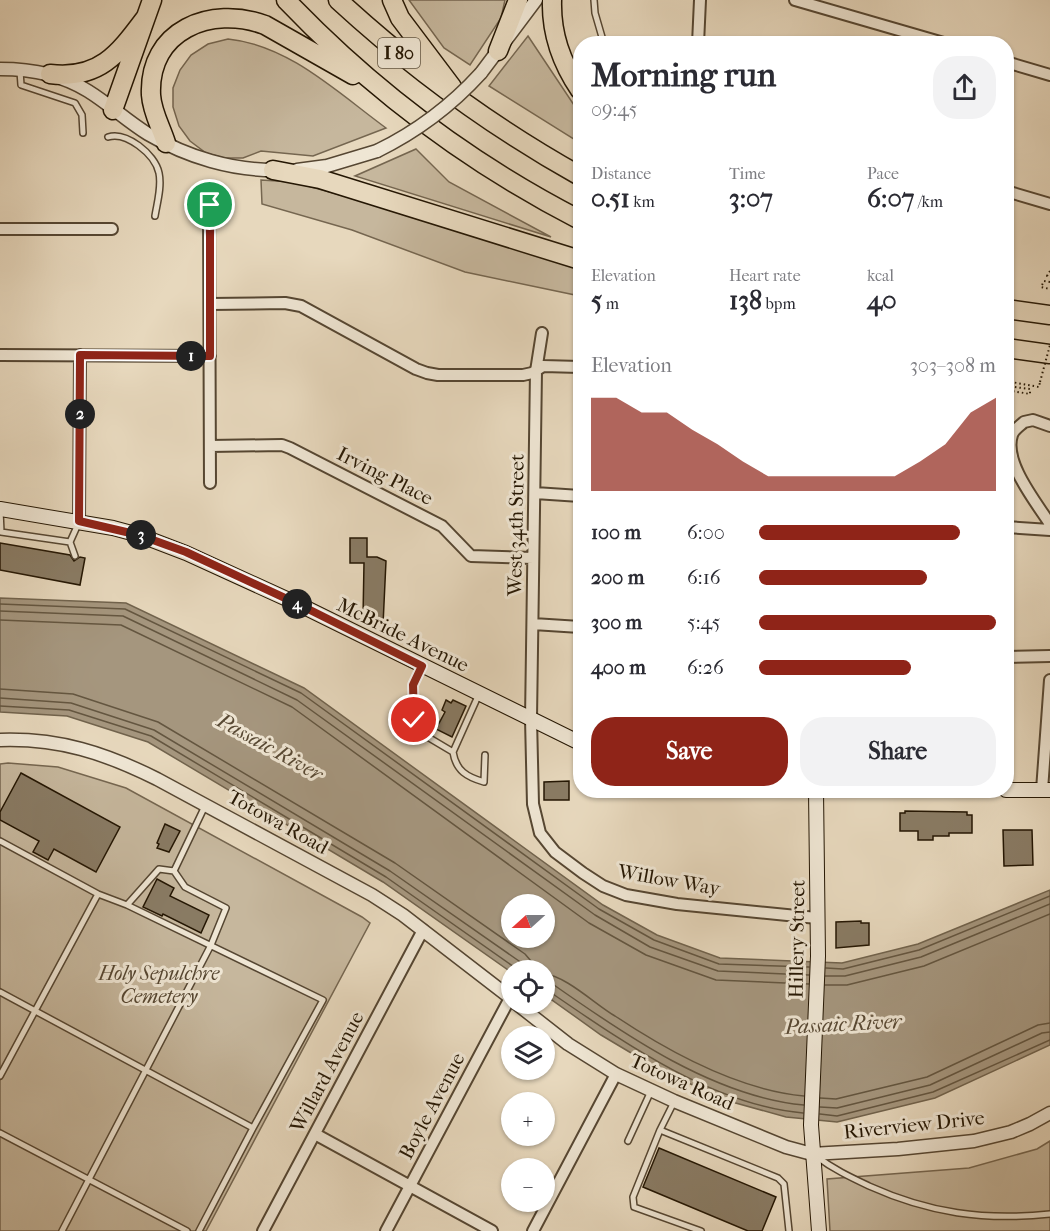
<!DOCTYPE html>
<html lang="en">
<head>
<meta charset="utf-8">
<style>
  :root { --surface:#fff; --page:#f2f2f3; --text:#2b2b33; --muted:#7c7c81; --accent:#8f2418 }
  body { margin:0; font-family:"IM FELL French Canon",serif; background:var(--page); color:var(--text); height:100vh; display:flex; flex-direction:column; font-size:22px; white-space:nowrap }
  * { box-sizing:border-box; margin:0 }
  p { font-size:20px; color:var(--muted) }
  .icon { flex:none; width:33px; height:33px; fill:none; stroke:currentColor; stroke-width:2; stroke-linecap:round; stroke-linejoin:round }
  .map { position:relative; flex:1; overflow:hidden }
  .sheet { position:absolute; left:573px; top:36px; width:441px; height:762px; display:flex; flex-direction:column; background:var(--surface); border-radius:24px; box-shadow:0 2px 4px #0004 }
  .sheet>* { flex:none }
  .needle { width:39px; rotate:249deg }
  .controls { position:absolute; left:501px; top:894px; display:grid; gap:12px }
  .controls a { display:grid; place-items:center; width:54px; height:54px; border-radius:50%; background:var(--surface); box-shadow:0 2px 4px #0004; font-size:30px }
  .pin { position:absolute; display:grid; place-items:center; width:51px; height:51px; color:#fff; margin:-26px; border:3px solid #fff; border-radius:50%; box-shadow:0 2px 6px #0007 }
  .km { position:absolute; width:30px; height:30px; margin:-15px; border-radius:50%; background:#222; color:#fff; font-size:16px; line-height:30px; text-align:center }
  .round { display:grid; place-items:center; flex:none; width:63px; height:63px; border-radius:24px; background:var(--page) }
  .head { display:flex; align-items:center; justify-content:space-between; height:102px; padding:0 18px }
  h1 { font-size:33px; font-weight:700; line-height:45px }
  .stats { display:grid; grid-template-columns:repeat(3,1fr); gap:9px; height:102px; padding:6px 18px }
  .stats div { display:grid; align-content:center }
  .stats b { font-size:26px; font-weight:700 }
  .stats small { font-size:16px; font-weight:400 }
  .stats p { font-size:16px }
  .chart { height:168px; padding:12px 18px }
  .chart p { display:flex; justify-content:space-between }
  .chart svg { width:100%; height:108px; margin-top:6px; fill:var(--accent); opacity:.7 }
  .action { display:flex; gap:12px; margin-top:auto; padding:12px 18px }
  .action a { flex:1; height:69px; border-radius:24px; background:var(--accent); color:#fff; font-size:24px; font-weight:700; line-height:69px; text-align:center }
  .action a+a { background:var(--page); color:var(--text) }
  ul { padding:0 18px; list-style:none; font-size:20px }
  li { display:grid; grid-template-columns:96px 72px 1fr; align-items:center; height:45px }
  li i { height:15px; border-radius:8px; background:var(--accent) }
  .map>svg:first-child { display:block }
</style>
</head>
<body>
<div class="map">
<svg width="1050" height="1231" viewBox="0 0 1050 1231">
  <rect width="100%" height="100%" fill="#e7d8bd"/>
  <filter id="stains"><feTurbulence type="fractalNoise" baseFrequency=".00333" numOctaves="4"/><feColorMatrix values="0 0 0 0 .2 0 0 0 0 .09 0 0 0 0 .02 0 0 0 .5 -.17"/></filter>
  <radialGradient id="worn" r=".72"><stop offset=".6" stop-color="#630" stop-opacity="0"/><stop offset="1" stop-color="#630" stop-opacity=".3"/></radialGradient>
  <path fill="#c6b79d" stroke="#756650" stroke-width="1.5" d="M409,0H505L501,18L470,65L444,48Z
    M528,36L580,114V143L489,86Z
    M228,39C289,45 338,93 386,128L313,156L261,151L243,158H224L206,153L190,141L179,126L173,107V88L180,70L191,55L208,44Z
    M416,149L449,182L551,237L355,176Z
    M261,180L293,182L388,208L580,269V296L465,272L352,230L262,204Z
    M8,763L58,767L126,788L362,917L370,923L206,1231H0V764Z
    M1050,1141V1231H830L827,1179L969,1168L1037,1149Z"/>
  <path fill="#a5967e" stroke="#71634d" stroke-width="1.5" fill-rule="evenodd" d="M0,598L126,603L304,688L603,905L657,935L720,958L842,963L918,944L1050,890V1045L935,1098L837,1122L786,1117L732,1102L663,1072L601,1035L545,995L544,970L511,972L383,882L148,742L67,716L0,712ZM512,904H544V938H512Z"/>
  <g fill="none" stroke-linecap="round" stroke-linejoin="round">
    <path stroke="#645640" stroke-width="1.5" d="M0,604L125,609L301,693L599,909L654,940L719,964L809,967
      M0,611L123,616L297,700L595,915L650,947L718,971L809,975
      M0,620L121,625L292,707L589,923L646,955L716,980L809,984
      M0,689L73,694L158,722L395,863L525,954L531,961L534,970
      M0,698L71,703L154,730L390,871L519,961L525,970
      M0,706L69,710L151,736L386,877L514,967L517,970
      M826,968L843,969L919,950L1050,896
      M544,974C565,975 596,1005 615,1016C669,1052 738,1090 804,1096
      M825,976H845L921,957L1050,904
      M544,983L554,985C625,1035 715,1097 804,1105
      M825,985H847L924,966L1050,914
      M544,991L550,992C623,1042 712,1105 803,1113
      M820,1098L836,1099L927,1077L1038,1025L1050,1023
      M820,1107L837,1108L930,1085L1042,1033L1050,1032
      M820,1114L837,1116L933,1092L1050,1040"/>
  </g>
  <path fill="#897b64" stroke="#241603" stroke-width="1.5" d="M350,538H367V557H377L386,561L383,625L363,617L364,563H350Z
    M0,543L70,555L74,561L80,557L85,558L80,585L0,570Z
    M446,700L451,703L453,700L466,706L452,737L436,729L445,712L442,710Z
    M21,773L120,827L96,872L54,849L48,860L33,852L39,841L0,820V812Z
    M569,781V800H544V782Z
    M905,811L967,812V815H972V833H949V836H933V840H918V831H900V813H905Z
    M165,824L180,831L169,852L157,848L159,844L157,843Z
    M1003,830H1032L1033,865L1004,866Z
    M157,879L174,888L170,896L209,915L201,933L163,914L162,916L143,907Z
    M861,921V923H869V945L836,948V922Z
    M659,1148L776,1197L762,1231H748L643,1187Z"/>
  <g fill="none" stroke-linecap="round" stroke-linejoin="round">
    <g stroke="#554632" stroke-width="8">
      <path id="service" d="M594,0L595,13L604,44
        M20,71L21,85L75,103L82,115L83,133
        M108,137C126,131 155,154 159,173C162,187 157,203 155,216
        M0,510L1,532L70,542L79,522
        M70,542L75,556
        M422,666L413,685L416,726L421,733L453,752L479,694
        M453,752C456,771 467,777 484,782L485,755
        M0,841L98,894L127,905L159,869L174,871L205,806
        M127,905L323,1000L253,1128L199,1231
        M0,992L253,1128
        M0,1076L98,894
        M660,1130L674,1102
        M0,1133L187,1231
        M628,1141L651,1091
        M816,1156C833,1169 850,1177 869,1186C929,1213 984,1221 1050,1214
        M62,1231L211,945L226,908L185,887L174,871
        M701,1231L634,1207L633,1197L660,1130L778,1178L784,1184L789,1231"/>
    </g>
    <g stroke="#554632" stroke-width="14">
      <path id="minor" d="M795,0L947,44
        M698,44L700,0
        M1006,62L1050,75
        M1006,191L1050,204
        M209,205L210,483
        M0,229H112
        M210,304L285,303L301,306L416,369L427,373L438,375H523L532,373L543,366L580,367
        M542,333L536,371L531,719L533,804L540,833L555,852L583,873L603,886L626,895L677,904L817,918
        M0,355L210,356
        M1050,426L1033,420L1024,422C1020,426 1014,429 1012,435C1003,462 1036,502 1050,524
        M210,446L282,445L290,448L442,526L471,556L533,558
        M535,493L580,496
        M79,521L80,355
        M1006,527L1050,530
        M533,624L580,627
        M1006,657L1050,656
        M1042,790L1050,680
        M315,1134L492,1231
        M263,1231L423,930
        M386,1231L510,998
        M533,1231L616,1074"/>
    </g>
    <g stroke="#554632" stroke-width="15">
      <path id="tertiary" d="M0,69C31,69 61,74 88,91C109,104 127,121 148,134C187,157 233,171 279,170
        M481,73L536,0
        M297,170L327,166L377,151
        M0,740C59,738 105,753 157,779L372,895L403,915L512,999
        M517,1004L568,1044L616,1074L674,1101L786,1147L812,1154L898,1149L974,1141L1011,1132L1030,1124L1050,1113"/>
    </g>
    <g stroke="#241603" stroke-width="16">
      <path id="secondary" d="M0,509L113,528L139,535L186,553L300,605L580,743
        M816,790L818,956L811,1125L819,1231
        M1006,790H1050"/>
    </g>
    <g stroke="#241603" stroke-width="21">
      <path id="motorway" d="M286,0C371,89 471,164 580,220
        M338,0C412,68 492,127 580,176
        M392,0L400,18L452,87
        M552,0C551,34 561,62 580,90
        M498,51L518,0
        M50,74C100,80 119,53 146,17
        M113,110L152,0
        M166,143C161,127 152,112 151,95C148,30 211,5 265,25L353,75
        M273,170L320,179L580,260
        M1006,309L1050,315
        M1006,348L1050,354"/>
    </g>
    <path stroke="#241603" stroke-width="2" stroke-dasharray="1.5 3" stroke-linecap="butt" d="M1050,271L1047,276H1050
      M1050,282L1044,281L1041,287L1050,289
      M1006,381L1039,387L1040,382
      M1006,386L1030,389V394L1006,390"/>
    <use href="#service" stroke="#efe6d4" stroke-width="5"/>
    <use href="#minor" stroke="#efe6d4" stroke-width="10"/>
    <use href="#tertiary" stroke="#efe6d4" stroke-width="12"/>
    <use href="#secondary" stroke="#efe6d4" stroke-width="14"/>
    <use href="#motorway" stroke="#e7d8bd" stroke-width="18"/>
    <g stroke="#554632" stroke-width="15" stroke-linecap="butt">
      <path id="tertiary-bridge" d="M377,151C418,131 451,106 481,73"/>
    </g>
    <path stroke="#241603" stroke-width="2" stroke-dasharray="1.5 3" stroke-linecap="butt" d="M1040,382L1050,345"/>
    <use href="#tertiary-bridge" stroke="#efe6d4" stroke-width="12"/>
  </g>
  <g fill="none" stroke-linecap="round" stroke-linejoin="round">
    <g stroke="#fff" stroke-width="12">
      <path id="route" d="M210,205V356L80,355L79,521L139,535L186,552L300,605L422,666L413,685L414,720"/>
    </g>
    <use href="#route" stroke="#8f2418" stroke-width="8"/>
  </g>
  <g text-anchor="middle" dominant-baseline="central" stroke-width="6" stroke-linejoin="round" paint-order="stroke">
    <rect fill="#efe6d4" stroke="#615442" stroke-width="1.5" x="378" y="38" width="42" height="30" rx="4.5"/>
    <g font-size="18" font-weight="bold" fill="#241603">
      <text x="399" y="53">I 80</text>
    </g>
    <g font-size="20" fill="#241603" stroke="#efe6d4">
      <text transform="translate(385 476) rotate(27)">Irving Place</text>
      <text transform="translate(516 525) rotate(-89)">West 34th Street</text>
      <text transform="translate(403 635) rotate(26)">McBride Avenue</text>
      <text transform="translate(278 822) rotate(29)">Totowa Road</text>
      <text transform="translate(669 880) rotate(10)">Willow Way</text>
      <text transform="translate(797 939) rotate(-89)">Hillery Street</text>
      <text transform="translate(327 1072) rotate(-62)">Willard Avenue</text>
      <text transform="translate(682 1082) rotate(24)">Totowa Road</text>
      <text transform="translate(432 1106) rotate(-62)">Boyle Avenue</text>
      <text transform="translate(914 1125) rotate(-6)">Riverview Drive</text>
    </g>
    <g font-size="20" font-style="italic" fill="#554631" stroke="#efe6d4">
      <text x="159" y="973">Holy Sepulchre<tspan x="159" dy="23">Cemetery</tspan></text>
    </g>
    <g font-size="21" font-style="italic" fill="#584934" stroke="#efe6d4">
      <text transform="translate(270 747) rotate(29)">Passaic River</text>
      <text transform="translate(843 1024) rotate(-3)">Passaic River</text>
    </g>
  </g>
  <rect width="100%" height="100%" filter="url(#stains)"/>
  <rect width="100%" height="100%" fill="url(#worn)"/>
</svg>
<div class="controls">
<a><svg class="needle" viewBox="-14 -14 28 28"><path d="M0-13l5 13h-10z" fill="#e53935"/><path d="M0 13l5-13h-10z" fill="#7c7c81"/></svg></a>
<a><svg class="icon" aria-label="locate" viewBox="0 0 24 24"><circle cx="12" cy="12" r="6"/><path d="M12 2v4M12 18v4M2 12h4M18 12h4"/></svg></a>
<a><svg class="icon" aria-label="layers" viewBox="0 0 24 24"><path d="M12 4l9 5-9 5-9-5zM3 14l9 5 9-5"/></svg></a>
<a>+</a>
<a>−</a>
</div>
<div class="pin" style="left:210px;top:205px;background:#1e9e55"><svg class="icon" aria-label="arrive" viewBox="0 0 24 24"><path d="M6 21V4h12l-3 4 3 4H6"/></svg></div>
<div class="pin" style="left:414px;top:720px;background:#d93025"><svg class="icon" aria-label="check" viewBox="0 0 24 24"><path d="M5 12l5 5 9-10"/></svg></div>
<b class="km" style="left:191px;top:356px">1</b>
<b class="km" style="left:80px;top:414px">2</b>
<b class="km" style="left:141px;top:535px">3</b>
<b class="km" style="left:297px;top:604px">4</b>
<section class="sheet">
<div class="head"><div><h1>Morning run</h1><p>09:45</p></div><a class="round"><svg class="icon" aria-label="share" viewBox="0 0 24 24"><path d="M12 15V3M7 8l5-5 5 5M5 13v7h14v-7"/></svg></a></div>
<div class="stats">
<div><p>Distance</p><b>0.51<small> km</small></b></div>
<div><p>Time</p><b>3:07</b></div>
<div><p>Pace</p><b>6:07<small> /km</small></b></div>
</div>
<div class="stats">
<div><p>Elevation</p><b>5<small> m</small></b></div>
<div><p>Heart rate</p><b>138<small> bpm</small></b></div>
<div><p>kcal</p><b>40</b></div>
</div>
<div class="chart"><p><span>Elevation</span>303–308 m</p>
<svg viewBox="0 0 160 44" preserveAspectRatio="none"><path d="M0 44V6L10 6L20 12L30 12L40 19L50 25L60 32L70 38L80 38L90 38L100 38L110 38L120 38L130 32L140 25L150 12L160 6V44z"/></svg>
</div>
<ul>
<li><b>100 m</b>6:00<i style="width:85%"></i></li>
<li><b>200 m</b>6:16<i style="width:71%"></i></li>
<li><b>300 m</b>5:45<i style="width:100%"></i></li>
<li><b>400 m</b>6:26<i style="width:64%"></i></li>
</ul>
<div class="action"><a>Save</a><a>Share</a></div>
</section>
</div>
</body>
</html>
